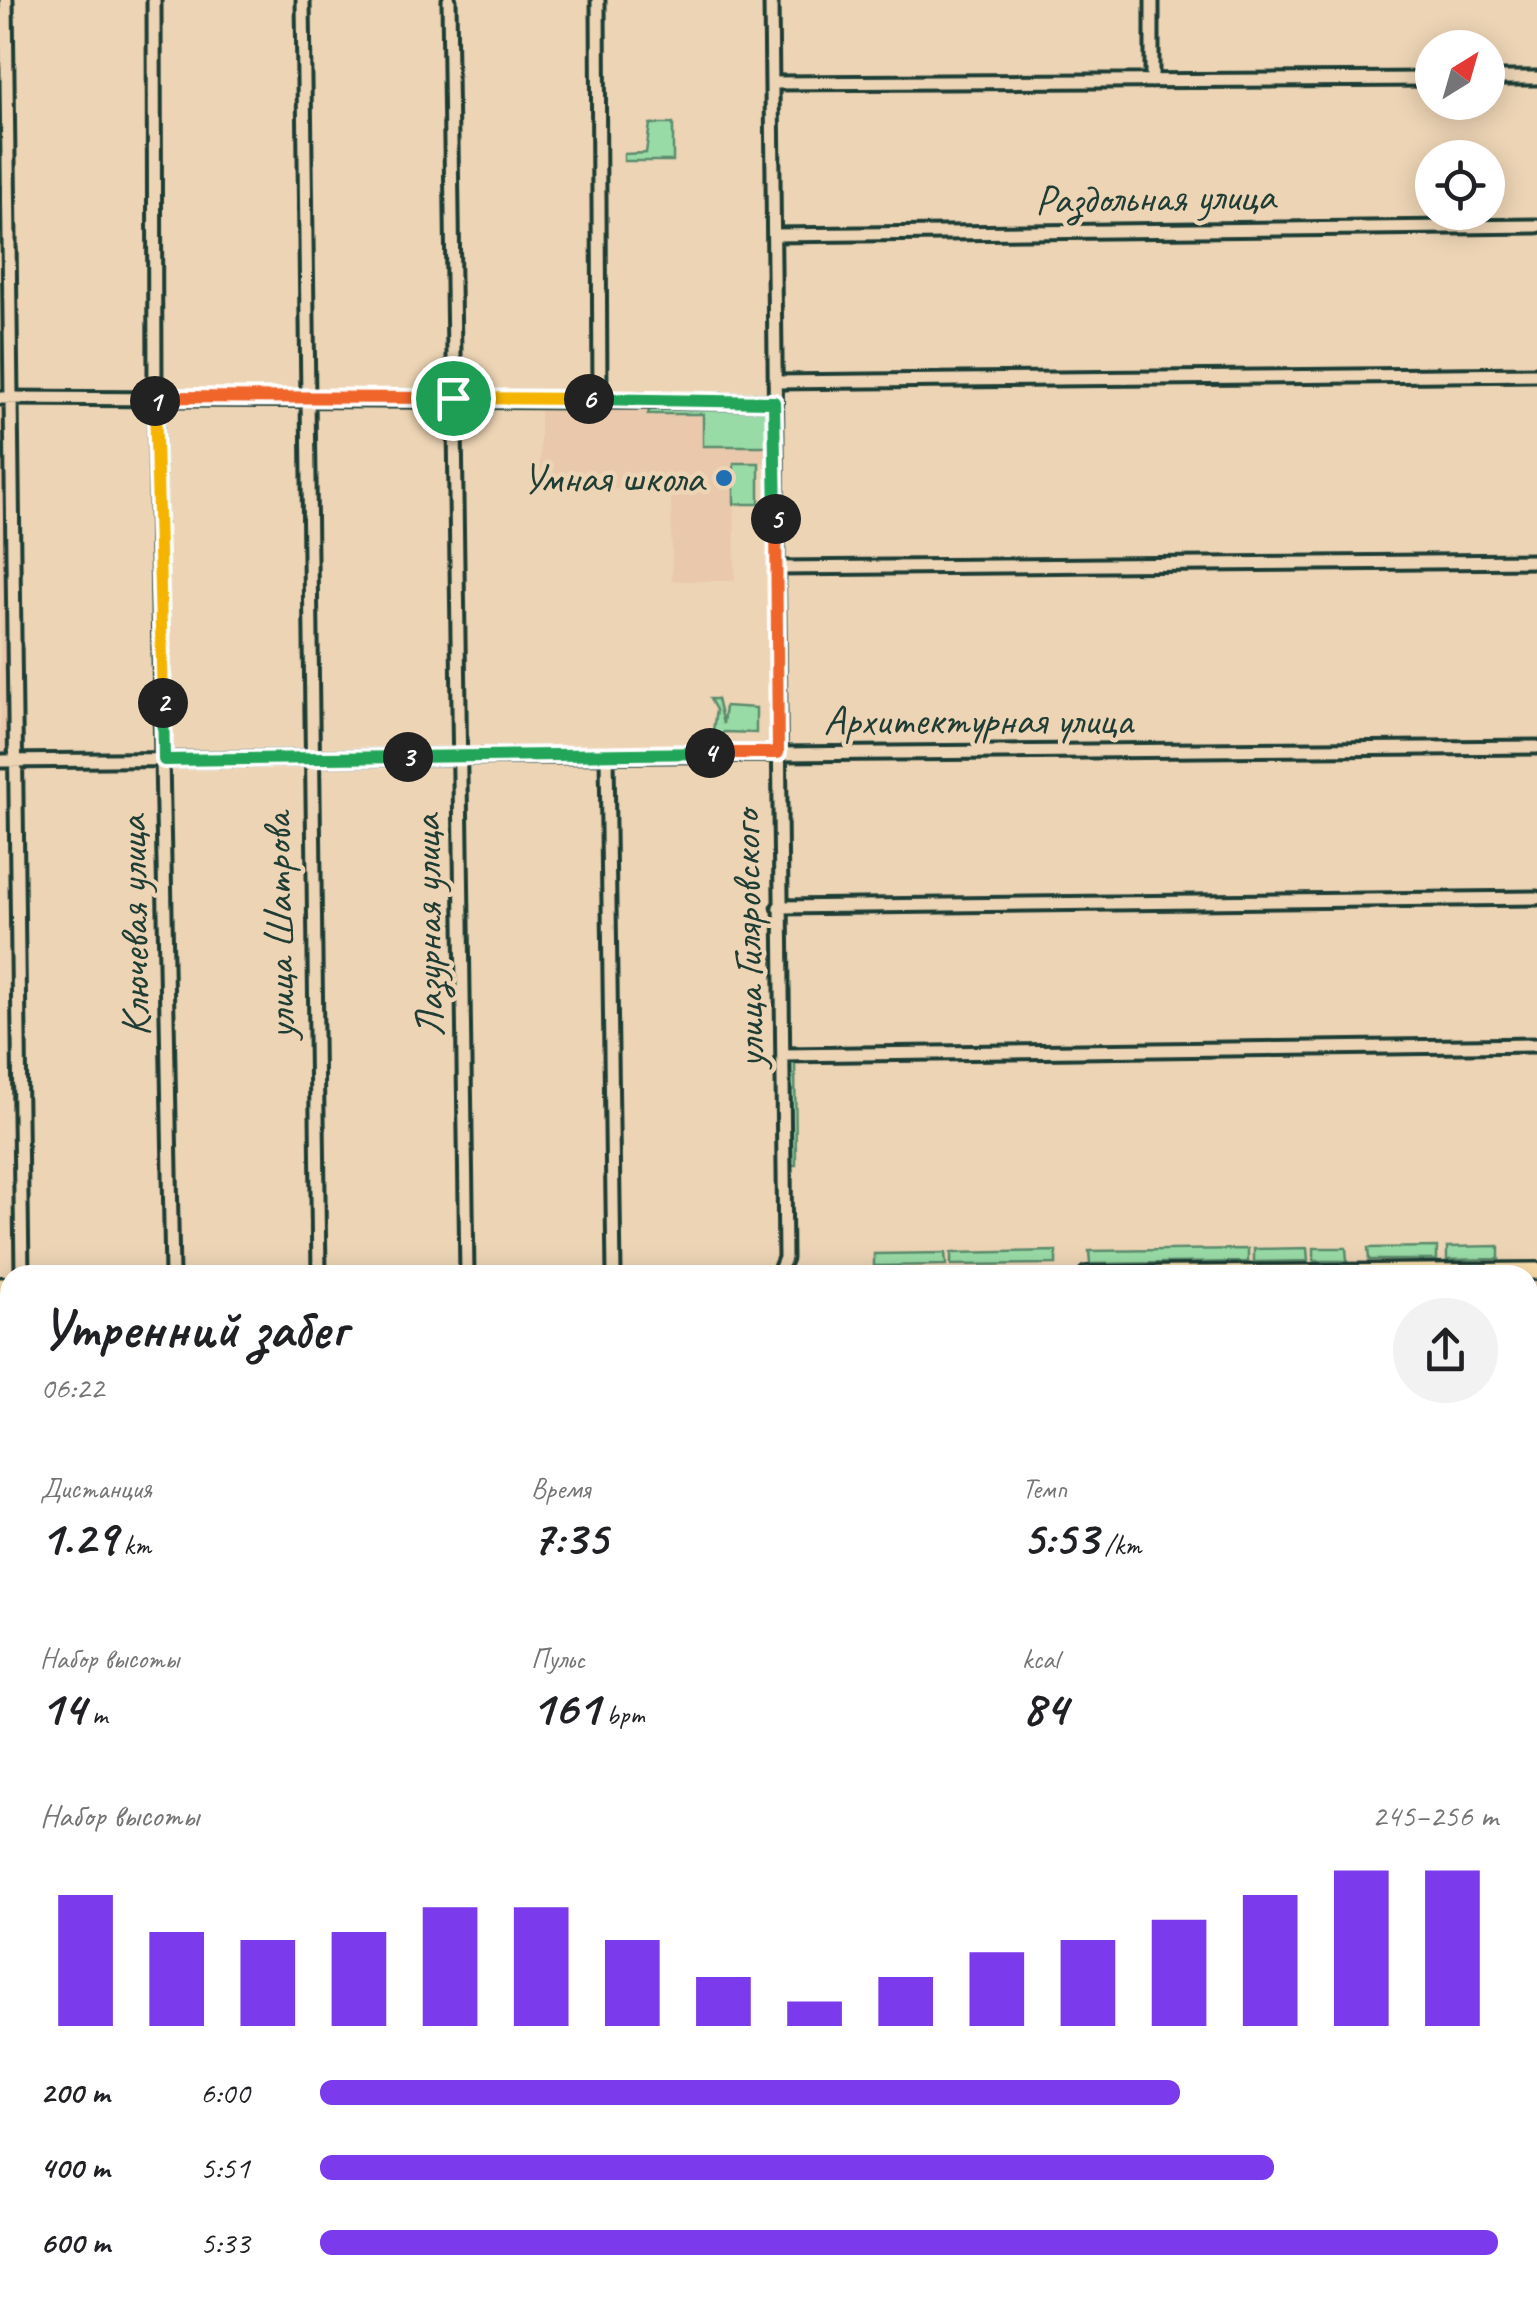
<!DOCTYPE html>
<html lang="ru">
<head>
<meta charset="utf-8">
<style>
  :root { --surface:#fff; --page:#f2f2f2; --text:#202124; --muted:#757577; --accent:#7c3aed }
  body { margin:0; font-family:Caveat,sans-serif; background:var(--page); color:var(--text); height:100vh; display:flex; flex-direction:column; font-size:38px; white-space:nowrap }
  * { box-sizing:border-box; margin:0 }
  p { font-size:32px; color:var(--muted) }
  .icon { flex:none; width:55px; height:55px; fill:none; stroke:currentColor; stroke-width:2; stroke-linecap:round; stroke-linejoin:round }
  .map { position:relative; flex:1; overflow:hidden }
  .drawer { position:absolute; left:0px; top:1265px; width:1538px; height:1038px; display:flex; flex-direction:column; background:var(--surface); border-radius:30px 30px 0 0; box-shadow:0 5px 25px #0003 }
  .drawer>* { flex:none }
  .needle { width:65px; rotate:37deg }
  .buttons { position:absolute; left:1415px; top:30px; display:grid; gap:20px }
  .buttons a { display:grid; place-items:center; width:90px; height:90px; border-radius:50%; background:var(--surface); box-shadow:0 5px 25px #0003; font-size:50px }
  .pin { position:absolute; display:grid; place-items:center; width:85px; height:85px; color:#fff; margin:-42px; border:5px solid #fff; border-radius:50%; box-shadow:0 2px 10px #0007 }
  .km { position:absolute; width:50px; height:50px; margin:-25px; border-radius:50%; background:#222; color:#fff; font-size:28px; line-height:50px; text-align:center }
  .round { display:grid; place-items:center; flex:none; width:105px; height:105px; border-radius:52px; background:var(--page) }
  .headline { display:flex; align-items:center; justify-content:space-between; height:170px; padding:0 40px }
  h1 { font-size:55px; font-weight:800; line-height:75px }
  .figures { display:grid; grid-template-columns:repeat(3,1fr); gap:15px; height:170px; padding:10px 40px }
  .figures div { display:grid; align-content:center }
  .figures b { font-size:50px; font-weight:800 }
  .figures small { font-size:28px; font-weight:400 }
  .figures p { font-size:28px }
  .chart { height:280px; padding:20px 40px }
  .chart p { display:flex; justify-content:space-between }
  .chart svg { width:100%; height:180px; margin-top:10px; stroke:var(--accent); stroke-width:6 }
  ul { padding:0 40px; list-style:none; font-size:32px }
  li { display:grid; grid-template-columns:160px 120px 1fr; align-items:center; height:75px }
  li i { height:25px; border-radius:12px; background:var(--accent) }
  .map>svg:first-child { display:block }
</style>
</head>
<body>
<div class="map">
<svg width="1537" height="2301" viewBox="0 0 1537 2301">
  <rect width="100%" height="100%" fill="#edd4b5"/>
  <filter id="ink" filterUnits="userSpaceOnUse"><feTurbulence type="fractalNoise" baseFrequency=".01" numOctaves="2"/><feDisplacementMap in="SourceGraphic" scale="20" xChannelSelector="R" yChannelSelector="G"/><feConvolveMatrix kernelMatrix="1 2 1 2 8 2 1 2 1" color-interpolation-filters="sRGB"/></filter>
  <g filter="url(#ink)">
    <path fill="#eac8ac" d="M0,401H2L11,755H0Z
      M540,405L768,410L770,463L734,464L735,581H672L671,489H540Z
      M1528,1881H1537V1971L1528,1972Z
      M0,1885H10V1988H0Z
      M0,2226H10V2292H209V2301H0Z
      M461,2292V2301H242V2293Z
      M1471,2292L1479,2301H1063V2293Z"/>
    <path fill="#99dba6" stroke="#5c8c6d" stroke-width="2.5" d="M650,124H673V161H624V154L646,153Z
      M651,405L760,406L770,414V446H703V414H648Z
      M734,463H759V504H734Z
      M710,699H717L723,724L725,706L756,708V733L724,732L720,736L713,731L716,710Z
      M795,1058L796,1165H786L785,1067Z
      M1499,1246V1259L1447,1260V1247Z
      M1437,1247V1260H1369L1368,1248Z
      M1307,1248L1308,1261L1254,1262V1249Z
      M1314,1248H1346L1347,1261H1314Z
      M1248,1249V1262L1090,1264L1089,1251Z
      M1056,1251V1264L951,1265V1253Z
      M945,1253L946,1265L874,1266V1254Z
      M0,1377L10,1378V1442H0Z
      M0,1694H10V1753H0Z
      M136,2293H190V2301H136Z
      M902,2293L963,2292L961,2301L907,2300Z"/>
    <g fill="none" stroke-linecap="round" stroke-linejoin="round">
      <g stroke="#1f3d34" stroke-width="19">
        <path id="minor" d="M6,0L22,1275
          M154,0L155,397L172,1275
          M303,0L319,1275
          M449,0L467,1275
          M598,0L600,400
          M771,0L785,1258L778,1275
          M1488,78H1537
          M1152,81V0
          M772,83L1432,79
          M774,235L1537,226
          M775,382L1537,374
          M0,398L774,402
          M777,568L1537,561
          M607,755L614,1275
          M0,761L1537,747
          M779,907L1537,898
          M783,1055L1537,1045
          M217,2292V2301
          M492,2292V2301
          M767,2292V2301
          M1041,2301V2292"/>
      </g>
      <g stroke="#1f3d34" stroke-width="22">
        <path id="major" d="M1087,1275L1537,1271
          M0,1286H10
          M1528,1871H1537
          M0,1874H10"/>
      </g>
      <use href="#minor" stroke="#edd4b5" stroke-width="11"/>
      <use href="#major" stroke="#faddab" stroke-width="15"/>
    </g>
  </g>
  <g fill="none" stroke-linecap="round" stroke-linejoin="round" filter="url(#ink)">
    <g stroke="#fff" stroke-width="20">
      <path id="split-1" d="M155,401V397L453,398"/>
    </g>
    <g stroke="#fff" stroke-width="20">
      <path id="split-2" d="M155,401L163,703"/>
    </g>
    <g stroke="#fff" stroke-width="20">
      <path id="split-3" d="M163,703L164,760L408,757"/>
    </g>
    <g stroke="#fff" stroke-width="20">
      <path id="split-4" d="M408,757L710,753"/>
    </g>
    <g stroke="#fff" stroke-width="20">
      <path id="split-5" d="M710,753H778L776,519"/>
    </g>
    <g stroke="#fff" stroke-width="20">
      <path id="split-6" d="M589,399L774,402L776,519"/>
    </g>
    <g stroke="#fff" stroke-width="20">
      <path id="split-7" d="M453,398L589,399"/>
    </g>
    <use href="#split-1" stroke="#f0652b" stroke-width="12"/>
    <use href="#split-2" stroke="#f5b400" stroke-width="12"/>
    <use href="#split-3" stroke="#22a559" stroke-width="12"/>
    <use href="#split-4" stroke="#22a559" stroke-width="12"/>
    <use href="#split-5" stroke="#f0652b" stroke-width="12"/>
    <use href="#split-6" stroke="#22a559" stroke-width="12"/>
    <use href="#split-7" stroke="#f5b400" stroke-width="12"/>
  </g>
  <circle fill="#1f6fb2" stroke="#edd4b5" stroke-width="4" cx="724" cy="478" r="10"/>
  <g text-anchor="middle" dominant-baseline="central" stroke-width="9" stroke-linejoin="round" paint-order="stroke">
    <g font-size="42" fill="#1f3d34" stroke="#edd4b5">
      <text transform="translate(1155 198) rotate(-1)">Раздольная улица</text>
      <text x="978" y="720">Архитектурная улица</text>
      <text transform="translate(134 926) rotate(-91)">Ключевая улица</text>
      <text transform="translate(279 926) rotate(-91)">улица Шатрова</text>
      <text transform="translate(428 926) rotate(-91)">Лазурная улица</text>
      <text transform="translate(748 939) rotate(-91)">улица Гиляровского</text>
    </g>
    <g font-size="42" fill="#1f3d34" stroke="#edd4b5" text-anchor="end">
      <text x="704" y="478">Умная школа</text>
    </g>
  </g>
</svg>
<div class="buttons">
<a><svg class="needle" viewBox="-14 -14 28 28"><path d="M0-13l5 13h-10z" fill="#e53935"/><path d="M0 13l5-13h-10z" fill="#757577"/></svg></a>
<a><svg class="icon" aria-label="locate" viewBox="0 0 24 24"><circle cx="12" cy="12" r="6"/><path d="M12 2v4M12 18v4M2 12h4M18 12h4"/></svg></a>
</div>
<div class="pin" style="left:453px;top:398px;background:#1e9e55"><svg class="icon" aria-label="arrive" viewBox="0 0 24 24"><path d="M6 21V4h12l-3 4 3 4H6"/></svg></div>
<b class="km" style="left:155px;top:401px">1</b>
<b class="km" style="left:163px;top:703px">2</b>
<b class="km" style="left:408px;top:757px">3</b>
<b class="km" style="left:710px;top:753px">4</b>
<b class="km" style="left:776px;top:519px">5</b>
<b class="km" style="left:589px;top:399px">6</b>
<section class="drawer">
<div class="headline"><div><h1>Утренний забег</h1><p>06:22</p></div><a class="round"><svg class="icon" aria-label="share" viewBox="0 0 24 24"><path d="M12 15V3M7 8l5-5 5 5M5 13v7h14v-7"/></svg></a></div>
<div class="figures">
<div><p>Дистанция</p><b>1.29<small> km</small></b></div>
<div><p>Время</p><b>7:35</b></div>
<div><p>Темп</p><b>5:53<small> /km</small></b></div>
</div>
<div class="figures">
<div><p>Набор высоты</p><b>14<small> m</small></b></div>
<div><p>Пульс</p><b>161<small> bpm</small></b></div>
<div><p>kcal</p><b>84</b></div>
</div>
<div class="chart"><p><span>Набор высоты</span>245–256 m</p>
<svg viewBox="0 0 160 44" preserveAspectRatio="none"><path d="M5 44V12M15 44V21M25 44V23M35 44V21M45 44V15M55 44V15M65 44V23M75 44V32M85 44V38M95 44V32M105 44V26M115 44V23M125 44V18M135 44V12M145 44V6M155 44V6"/></svg>
</div>
<ul>
<li><b>200 m</b>6:00<i style="width:73%"></i></li>
<li><b>400 m</b>5:51<i style="width:81%"></i></li>
<li><b>600 m</b>5:33<i style="width:100%"></i></li>
</ul>
</section>
</div>
</body>
</html>
